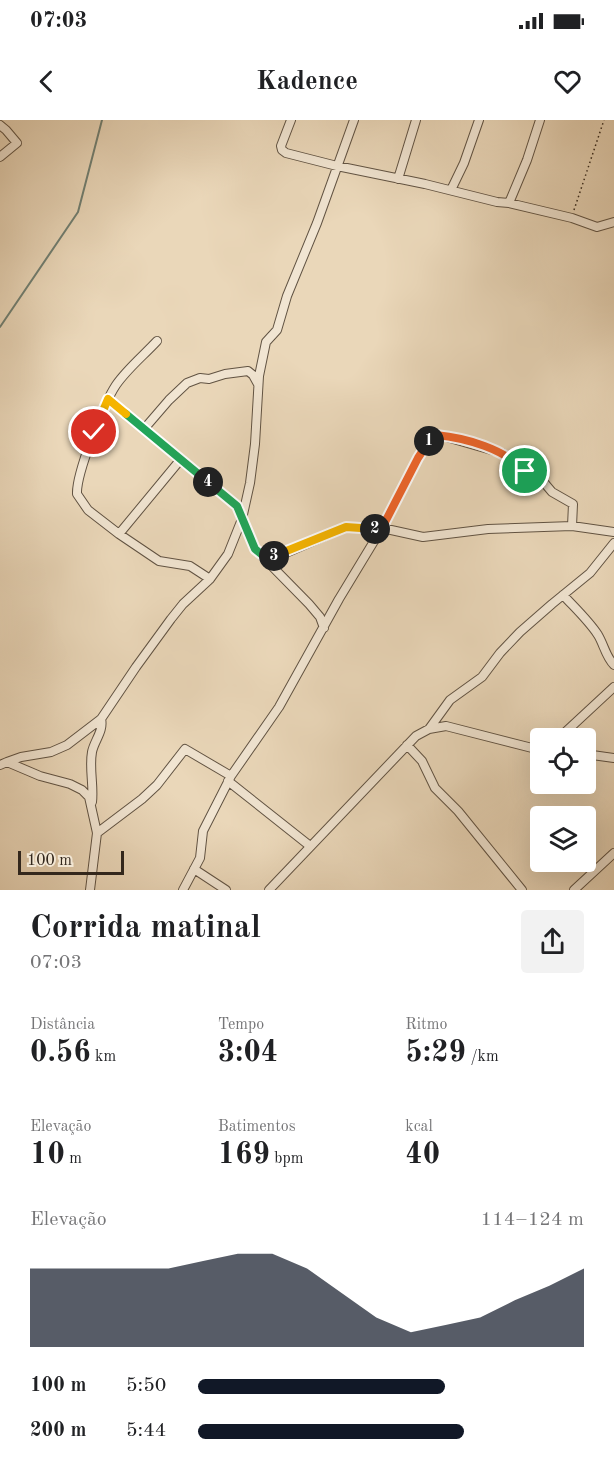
<!DOCTYPE html>
<html lang="pt">
<head>
<meta charset="utf-8">
<style>
  :root { --surface:#fff; --page:#f2f2f2; --text:#202124; --muted:#757577; --accent:#111827 }
  body { margin:0; font-family:"Old Standard TT",serif; background:var(--page); color:var(--text); height:100vh; display:flex; flex-direction:column; font-size:22px; white-space:nowrap }
  * { box-sizing:border-box; margin:0 }
  p { font-size:20px; color:var(--muted) }
  .icon { flex:none; width:33px; height:33px; fill:none; stroke:currentColor; stroke-width:2; stroke-linecap:round; stroke-linejoin:round }
  .map { position:relative; height:770px; overflow:hidden }
  .panel { display:flex; flex-direction:column; background:var(--surface); flex:1 }
  .panel>* { flex:none }
  .fabs { position:absolute; left:530px; top:608px; display:grid; gap:12px }
  .fabs a { display:grid; place-items:center; width:66px; height:66px; border-radius:6px; background:var(--surface); box-shadow:0 6px 24px #0002; font-size:30px }
  .scale { position:absolute; left:18px; bottom:15px; width:106px; box-sizing:border-box; padding-left:6px; border:3px solid #33271c; border-top:0; font-size:16px; line-height:21px; white-space:nowrap; color:#33271c; -webkit-text-stroke:4px #f1e5d2; paint-order:stroke }
  .pin { position:absolute; display:grid; place-items:center; width:51px; height:51px; color:#fff; margin:-26px; border:3px solid #fff; border-radius:50%; box-shadow:0 2px 6px #0007 }
  .km { position:absolute; width:30px; height:30px; margin:-15px; border-radius:50%; background:#222; color:#fff; font-size:16px; line-height:30px; text-align:center }
  .round { display:grid; place-items:center; flex:none; width:63px; height:63px; border-radius:6px; background:var(--page) }
  .summary { display:flex; align-items:center; justify-content:space-between; height:102px; padding:0 30px }
  h1 { font-size:33px; font-weight:700; line-height:45px }
  .metrics { display:grid; grid-template-columns:repeat(3,1fr); gap:9px; height:102px; padding:6px 30px }
  .metrics div { display:grid; align-content:center }
  .metrics b { font-size:30px; font-weight:700 }
  .metrics small { font-size:16px; font-weight:400 }
  .metrics p { font-size:16px }
  .chart { height:168px; padding:12px 30px }
  .chart p { display:flex; justify-content:space-between }
  .chart svg { width:100%; height:108px; margin-top:6px; fill:var(--accent); opacity:.7 }
  ul { padding:0 30px; list-style:none; font-size:20px }
  li { display:grid; grid-template-columns:96px 72px 1fr; align-items:center; height:45px }
  li i { height:15px; border-radius:8px; background:var(--accent) }
  .status { display:flex; justify-content:space-between; align-items:center; height:42px; padding:0 30px; background:var(--surface); direction:ltr }
  .status svg { height:16px; fill:currentColor }
  header { display:flex; justify-content:space-between; align-items:center; height:78px; padding:0 30px; background:var(--surface); font-size:27px; font-weight:700 }
  .map>svg:first-child { display:block }
</style>
</head>
<body>
<div class="status"><b>07:03</b><svg viewBox="0 0 49 12"><path d="M0 12V9h3v3zM5 12V6h3v6zM10 12V3h3v9zM15 12V0h3v12zM26 1h20v11H26zM47 4h2v5h-2z"/></svg></div>
<header><svg class="icon" aria-label="back" viewBox="0 0 24 24"><path d="M15 5l-7 7 7 7"/></svg>Kadence<svg class="icon" aria-label="heart" viewBox="0 0 24 24"><path d="M12 20l-8-8c-3-5 5-10 8-4 3-6 11-1 8 4z"/></svg></header>
<div class="map">
<svg width="614" height="770" viewBox="0 0 614 770">
  <rect width="100%" height="100%" fill="#ead7b9"/>
  <filter id="stains"><feTurbulence type="fractalNoise" baseFrequency=".00333" numOctaves="4"/><feColorMatrix values="0 0 0 0 .2 0 0 0 0 .09 0 0 0 0 .02 0 0 0 .5 -.17"/></filter>
  <radialGradient id="worn" r=".72"><stop offset=".6" stop-color="#630" stop-opacity="0"/><stop offset="1" stop-color="#630" stop-opacity=".3"/></radialGradient>
  <g fill="none" stroke-linecap="round" stroke-linejoin="round">
    <path stroke="#707f72" stroke-width="2" d="M0,207L78,92L102,0"/>
    <g stroke="#615343" stroke-width="10">
      <path id="minor" d="M291,0L281,26L282,30L286,33L337,46L425,64L497,82L509,83L572,98L597,107L614,102
        M0,5L6,10L17,23L0,37
        M398,59L416,0
        M451,70L464,43L479,0
        M509,83L527,40L540,0
        M157,221C143,236 127,249 116,265C104,283 76,354 77,374L88,390L119,414L159,441L190,446L210,459
        M108,279L237,386L255,429L309,484L320,497L324,508
        M144,309L169,280L187,263L200,258L209,259L225,254L248,251L253,255L258,264
        M119,414L181,339
        M266,438L286,433L346,407L382,408L423,417L488,409L572,406L614,412
        M563,475C575,488 589,501 598,515C604,525 606,537 614,545
        M429,609L450,580L482,557L500,533L520,512L552,484L590,453L614,423
        M559,618L614,567
        M407,625L422,641L435,668L458,691L522,770
        M585,634L614,638
        M7,642L21,637L51,632L67,625L101,599L136,547L171,499L183,484L210,459L228,434L242,399L250,363L255,324L259,256L266,222L277,210L287,176L317,103L354,0
        M0,645L7,642L40,656L70,664L82,670L89,677L97,713L90,770
        M228,661L310,726
        M92,682C94,666 89,648 92,632C94,621 104,611 101,599
        M97,713L142,679L157,665L185,629L231,656
        M194,749L226,770
        M183,770L200,738L203,711L231,656L279,587L339,479L382,408L418,338L429,320L436,315L443,316L502,333L516,342L525,351L541,359L552,372L573,384L572,406
        M269,770L416,616L429,609L446,606L540,630
        M574,770L614,733"/>
    </g>
    <path stroke="#33271c" stroke-width="1.5" stroke-dasharray="1.5 3" stroke-linecap="butt" d="M574,90L604,0"/>
    <use href="#minor" stroke="#f1e5d2" stroke-width="8"/>
  </g>
  <g fill="none" stroke-linecap="round" stroke-linejoin="round">
    <g stroke="#fff" stroke-width="12">
      <path id="split-1" d="M429,321L436,315C467,318 504,329 525,351"/>
    </g>
    <g stroke="#fff" stroke-width="12">
      <path id="split-2" d="M375,409L382,408L418,338L429,321"/>
    </g>
    <g stroke="#fff" stroke-width="12">
      <path id="split-3" d="M274,436L346,407L375,409"/>
    </g>
    <g stroke="#fff" stroke-width="12">
      <path id="split-4" d="M208,362L237,386L255,429L266,438L274,436"/>
    </g>
    <g stroke="#fff" stroke-width="12">
      <path id="split-5" d="M126,294L208,362"/>
    </g>
    <g stroke="#fff" stroke-width="12">
      <path id="split-6" d="M94,312L108,279L126,294"/>
    </g>
    <use href="#split-1" stroke="#f0652b" stroke-width="8"/>
    <use href="#split-2" stroke="#f0652b" stroke-width="8"/>
    <use href="#split-3" stroke="#f5b400" stroke-width="8"/>
    <use href="#split-4" stroke="#22a559" stroke-width="8"/>
    <use href="#split-5" stroke="#22a559" stroke-width="8"/>
    <use href="#split-6" stroke="#f5b400" stroke-width="8"/>
  </g>
  <rect width="100%" height="100%" filter="url(#stains)"/>
  <rect width="100%" height="100%" fill="url(#worn)"/>
</svg>
<div class="fabs">
<a><svg class="icon" aria-label="locate" viewBox="0 0 24 24"><circle cx="12" cy="12" r="6"/><path d="M12 2v4M12 18v4M2 12h4M18 12h4"/></svg></a>
<a><svg class="icon" aria-label="layers" viewBox="0 0 24 24"><path d="M12 4l9 5-9 5-9-5zM3 14l9 5 9-5"/></svg></a>
</div>
<div class="scale">100 m</div>
<div class="pin" style="left:525px;top:351px;background:#1e9e55"><svg class="icon" aria-label="arrive" viewBox="0 0 24 24"><path d="M6 21V4h12l-3 4 3 4H6"/></svg></div>
<div class="pin" style="left:94px;top:312px;background:#d93025"><svg class="icon" aria-label="check" viewBox="0 0 24 24"><path d="M5 12l5 5 9-10"/></svg></div>
<b class="km" style="left:429px;top:321px">1</b>
<b class="km" style="left:375px;top:409px">2</b>
<b class="km" style="left:274px;top:436px">3</b>
<b class="km" style="left:208px;top:362px">4</b>
</div>
<section class="panel">
<div class="summary"><div><h1>Corrida matinal</h1><p>07:03</p></div><a class="round"><svg class="icon" aria-label="share" viewBox="0 0 24 24"><path d="M12 15V3M7 8l5-5 5 5M5 13v7h14v-7"/></svg></a></div>
<div class="metrics">
<div><p>Distância</p><b>0.56<small> km</small></b></div>
<div><p>Tempo</p><b>3:04</b></div>
<div><p>Ritmo</p><b>5:29<small> /km</small></b></div>
</div>
<div class="metrics">
<div><p>Elevação</p><b>10<small> m</small></b></div>
<div><p>Batimentos</p><b>169<small> bpm</small></b></div>
<div><p>kcal</p><b>40</b></div>
</div>
<div class="chart"><p><span>Elevação</span>114–124 m</p>
<svg viewBox="0 0 160 44" preserveAspectRatio="none"><path d="M0 44V12L10 12L20 12L30 12L40 12L50 9L60 6L70 6L80 12L90 22L100 32L110 38L120 35L130 32L140 25L150 19L160 12V44z"/></svg>
</div>
<ul>
<li><b>100 m</b>5:50<i style="width:64%"></i></li>
<li><b>200 m</b>5:44<i style="width:69%"></i></li>
</ul>
</section>
</body>
</html>
